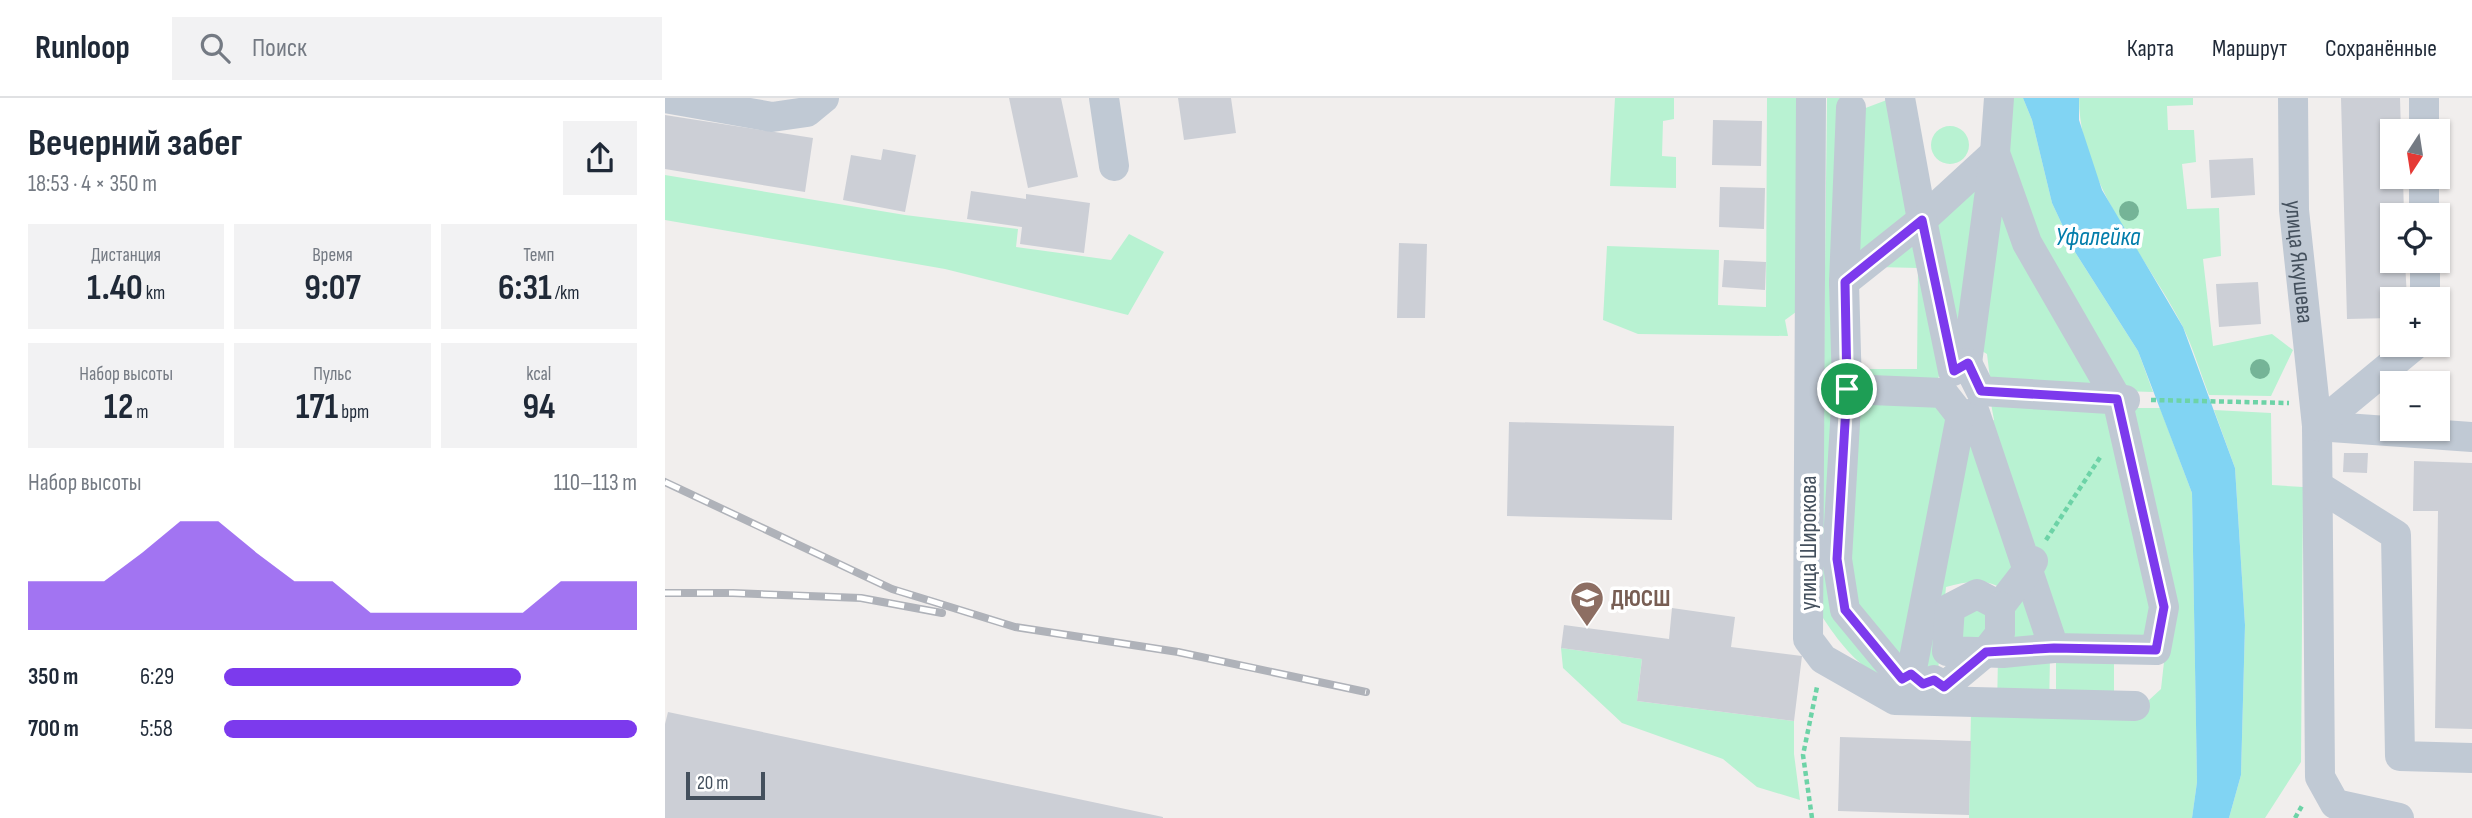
<!DOCTYPE html>
<html lang="ru">
<head>
<meta charset="utf-8">
<style>
  :root { --surface:#fff; --page:#f2f2f3; --text:#1f2937; --muted:#747a83; --line:#e0e1e3; --accent:#7c3aed }
  body { margin:0; font-family:"Sofia Sans Condensed",sans-serif; background:var(--page); color:var(--text); height:100vh; display:flex; flex-direction:column; font-size:26px; white-space:nowrap }
  * { box-sizing:border-box; margin:0 }
  p { font-size:23px; color:var(--muted) }
  .icon { flex:none; width:38px; height:38px; fill:none; stroke:currentColor; stroke-width:2; stroke-linecap:round; stroke-linejoin:round }
  .map { position:relative; flex:1; overflow:hidden }
  .sheet { display:flex; flex-direction:column; background:var(--surface); width:665px }
  .sheet>* { flex:none }
  .needle { width:46px; rotate:192deg }
  .tools { position:absolute; left:1715px; top:21px; display:grid; gap:14px }
  .tools a { display:grid; place-items:center; width:70px; height:70px; border-radius:0px; background:var(--surface); box-shadow:0 2px 5px #0004; font-size:35px }
  .scale { position:absolute; left:21px; bottom:18px; width:79px; box-sizing:border-box; padding-left:7px; border:4px solid #44505d; border-top:0; font-size:19px; line-height:24px; white-space:nowrap; color:#44505d; -webkit-text-stroke:5px #fff; paint-order:stroke }
  .pin { position:absolute; display:grid; place-items:center; width:60px; height:60px; color:#fff; margin:-30px; border:4px solid #fff; border-radius:50%; box-shadow:0 2px 7px #0007 }
  .round { display:grid; place-items:center; flex:none; width:74px; height:74px; border-radius:0px; background:var(--page) }
  .overview { display:flex; align-items:center; justify-content:space-between; height:119px; padding:0 28px }
  h1 { font-size:38px; font-weight:700; line-height:52px }
  .stats { display:grid; grid-template-columns:repeat(3,1fr); gap:10px; height:119px; padding:7px 28px }
  .stats div { display:grid; align-content:center; border-radius:0px; background:var(--page); text-align:center }
  .stats b { font-size:35px; font-weight:700 }
  .stats small { font-size:19px; font-weight:400 }
  .stats p { font-size:19px }
  .chart { height:196px; padding:14px 28px }
  .chart p { display:flex; justify-content:space-between }
  .chart svg { width:100%; height:126px; margin-top:7px; fill:var(--accent); opacity:.7 }
  ul { padding:0 28px; list-style:none; font-size:23px }
  li { display:grid; grid-template-columns:112px 84px 1fr; align-items:center; height:52px }
  li i { height:18px; border-radius:9px; background:var(--accent) }
  header { display:flex; align-items:center; gap:42px; box-sizing:border-box; height:98px; padding:0 35px; background:var(--surface); border-bottom:2px solid var(--line) }
  header strong { font-size:33px }
  nav { display:flex; gap:38px; margin-inline-start:auto; font-size:24px }
  .search { width:490px; height:63px; background:var(--page); display:flex; align-items:center; gap:18px; box-sizing:border-box; padding:0 24px; border-radius:0px; color:var(--muted); font-size:26px }
  main { display:flex; flex:1; min-height:0 }
  .map>svg:first-child { display:block }
</style>
</head>
<body>
<header>
<strong>Runloop</strong>
<div class="search"><svg class="icon" aria-label="search" viewBox="0 0 24 24"><circle cx="10" cy="10" r="6"/><path d="M15 15l6 6"/></svg>Поиск</div>
<nav><a>Карта</a><a>Маршрут</a><a>Сохранённые</a></nav>
</header>
<main>
<section class="sheet">
<div class="overview"><div><h1>Вечерний забег</h1><p>18:53 · 4 × 350 m</p></div><a class="round"><svg class="icon" aria-label="share" viewBox="0 0 24 24"><path d="M12 15V3M7 8l5-5 5 5M5 13v7h14v-7"/></svg></a></div>
<div class="stats">
<div><p>Дистанция</p><b>1.40<small> km</small></b></div>
<div><p>Время</p><b>9:07</b></div>
<div><p>Темп</p><b>6:31<small> /km</small></b></div>
</div>
<div class="stats">
<div><p>Набор высоты</p><b>12<small> m</small></b></div>
<div><p>Пульс</p><b>171<small> bpm</small></b></div>
<div><p>kcal</p><b>94</b></div>
</div>
<div class="chart"><p><span>Набор высоты</span>110–113 m</p>
<svg viewBox="0 0 160 44" preserveAspectRatio="none"><path d="M0 44V27L10 27L20 27L30 17L40 6L50 6L60 17L70 27L80 27L90 38L100 38L110 38L120 38L130 38L140 27L150 27L160 27V44z"/></svg>
</div>
<ul>
<li><b>350 m</b>6:29<i style="width:72%"></i></li>
<li><b>700 m</b>5:58<i style="width:100%"></i></li>
</ul>
</section>
<div class="map">
<svg width="1807" height="720" viewBox="0 0 1807 720">
  <rect width="100%" height="100%" fill="#f1eeed"/>
  <path fill="#b8f2d2" d="M950,0H1009V21L998,23L997,58L1011,59V90L945,88Z
    M1102,0H1134L1131,214L1120,222L1123,238L973,236L938,222L942,148L1054,152L1053,207L1101,209Z
    M1162,0H1181L1166,463L1216,580C1188,563 1174,544 1156,517Z
    M1227,0L1252,119L1185,174L1190,14Z
    M1340,0H1358L1367,22L1387,105L1410,154L1473,253L1488,294L1457,293L1369,143L1336,40Z
    M1414,0H1528V7L1502,8L1503,32H1529L1531,64L1517,66L1522,111L1554,110L1556,158L1538,161L1548,248L1607,236L1628,252L1606,298L1544,297C1535,274 1528,249 1517,227C1480,156 1414,83 1414,0Z
    M1266 47a19 19 0 1 1 38 0a19 19 0 1 1-38 0Z
    M1324,67L1293,256L1265,122Z
    M1331,72L1442,295L1326,289L1322,256L1310,249Z
    M0,77L240,117L353,131L351,149L446,162L464,136L499,154L463,217L280,171L0,122Z
    M1254,133L1281,263L1269,289L1190,287V271H1252L1253,170L1213,169Z
    M1189,300L1269,302L1288,330L1238,565L1187,511L1178,463Z
    M1325,300L1446,308L1492,509L1485,548H1397L1319,326L1329,322Z
    M1463,310H1495L1527,395L1532,684L1527,720H1304L1306,612H1332L1333,558H1385L1384,612H1391V554L1449,555V613L1471,614L1496,591L1505,510Z
    M1549,312L1606,315L1607,387L1638,389L1636,664L1600,720H1564L1576,677L1580,527L1570,370Z
    M1299,331L1355,470L1340,493C1322,479 1301,484 1281,489L1273,573L1258,571Z
    M1360,485L1383,547L1337,552L1345,504Z
    M1317,510L1326,527L1316,543H1297L1290,516Z
    M896,550L977,561L972,603L1129,623V656L1135,702L1092,689L1058,661L957,625L898,570Z"/>
  <path fill="#81d4f3" d="M1358,0H1414V22L1437,92L1518,229L1570,370L1580,527L1576,677L1564,720H1527L1532,684L1527,395L1473,253L1410,154L1387,105L1367,22Z"/>
  <path fill="#cccfd6" d="M344,0H396L413,79L363,90Z
    M513,0H566L571,35L519,42Z
    M1676,0H1735L1736,33H1727V79H1738L1739,117H1727V163H1740L1742,201H1727V220L1682,221Z
    M0,17L148,40L140,94L0,71Z
    M1048,22L1097,23L1096,68L1047,67Z
    M218,51L251,57L240,114L178,102L186,57L216,62Z
    M1588,60L1590,97L1546,100L1544,62Z
    M1055,89L1100,90L1099,131L1054,129Z
    M306,93L361,101V96L425,105L419,155L355,146L357,129L302,121Z
    M734,145L762,146L760,220H732Z
    M1059,162L1101,164L1100,192L1057,189Z
    M1593,184L1596,226L1554,229L1551,186Z
    M844,324L1009,328L1007,422L842,418Z
    M1679,355H1703L1702,375L1678,374Z
    M1749,363L1807,365V631L1770,630L1773,413H1748Z
    M1007,510L1070,519L1066,549L1137,558L1129,623L972,603L977,561L896,550L899,527L1004,541Z
    M3,614L498,719V720H0V626Z
    M1175,639L1306,643L1304,717L1173,713Z"/>
  <g fill="none" stroke-linecap="round" stroke-linejoin="round">
    <path stroke="#6dd3a7" stroke-width="4.5" stroke-dasharray="5 3.5" stroke-linecap="butt" d="M1486,302L1624,305
      M1381,442L1436,358
      M1147,720L1138,657L1152,589
      M1630,720L1638,706"/>
    <g stroke="#c0c9d4" stroke-width="30">
      <path d="M0,0L107,19L142,14L159,0"/>
      <path d="M439,0L449,68"/>
      <path d="M1146,0L1143,541L1158,561L1230,602L1470,608"/>
      <path d="M1235,0L1257,122L1330,55"/>
      <path id="s1" d="M1628,0L1629,112L1652,328L1655,679L1670,706L1734,720"/>
      <path d="M1759,0V33"/>
      <path d="M1330,55L1362,145L1452,301L1499,509L1491,552L1389,550L1310,315L1296,318L1246,576L1237,581L1180,512L1172,461L1182,291L1179,184L1257,122L1288,273L1302,265L1330,55L1334,0"/>
      <path d="M1759,79V117"/>
      <path d="M1760,163V201"/>
      <path d="M1179,184L1186,10"/>
      <path d="M1302,265L1316,293L1460,302"/>
      <path d="M1182,291L1278,295L1296,318"/>
      <path d="M1652,328L1807,339"/>
      <path d="M1652,328L1750,247"/>
      <path d="M1653,388L1731,437L1735,658L1807,660"/>
      <path d="M1368,463L1362,473L1335,508L1312,496L1285,510L1282,553L1338,555L1389,550"/>
      <path d="M1254,583L1258,586L1269,582L1279,589L1321,554L1335,536V508"/>
    </g>
    <g stroke="#afb2b9" stroke-width="8">
      <path id="rail" d="M0,384L227,491L350,529L513,554L701,594
        M0,495H68L196,500L277,515"/>
    </g>
    <use href="#rail" stroke="#fff" stroke-width="5" stroke-dasharray="16" stroke-linecap="butt"/>
  </g>
  <g fill="#75b497">
    <circle cx="1464" cy="113" r="10"/>
    <circle cx="1595" cy="271" r="10"/>
  </g>
  <g fill="none" stroke-linecap="round" stroke-linejoin="round">
    <g stroke="#fff" stroke-width="14">
      <path id="route" d="M1257,122L1289,273L1303,265L1316,293L1452,301L1499,509L1491,552L1389,550L1321,554L1279,589L1269,582L1258,586L1246,576L1237,581L1180,512L1172,461L1182,291L1180,184Z"/>
    </g>
    <use href="#route" stroke="#7c3aed" stroke-width="9"/>
  </g>
  <defs>
    <g id="school-pin" transform="scale(1.75)"><path d="M0 17L-7.5 6A9.5 9.5 0 1 1 7.5 6Z" fill="#8d6e63" stroke="#fff"/><path d="M0-5L7-2L0 1L-7-2ZM-4 1L0 2.5L4 1V4Q0 6-4 4Z" fill="#fff"/></g>
  </defs>
  <g fill-rule="evenodd">
    <use href="#school-pin" x="922" y="500"/>
  </g>
  <g text-anchor="middle" dominant-baseline="central" stroke-width="7" stroke-linejoin="round" paint-order="stroke">
    <g font-size="24" fill="#44505d" stroke="#fff">
      <text stroke="none"><textPath href="#s1" startOffset="164">улица Якушева</textPath></text>
      <text transform="translate(1143 445) rotate(-90)">улица Широкова</text>
    </g>
    <g font-size="24" font-weight="bold" fill="#785e54" stroke="#fff" text-anchor="start">
      <text x="946" y="500">ДЮСШ</text>
    </g>
    <g font-size="26" font-style="italic" fill="#027dab" stroke="#fff">
      <text x="1433" y="139">Уфалейка</text>
    </g>
  </g>
</svg>
<div class="tools">
<a><svg class="needle" viewBox="-14 -14 28 28"><path d="M0-13l5 13h-10z" fill="#e53935"/><path d="M0 13l5-13h-10z" fill="#747a83"/></svg></a>
<a><svg class="icon" aria-label="locate" viewBox="0 0 24 24"><circle cx="12" cy="12" r="6"/><path d="M12 2v4M12 18v4M2 12h4M18 12h4"/></svg></a>
<a>+</a>
<a>−</a>
</div>
<div class="scale">20 m</div>
<div class="pin" style="left:1182px;top:291px;background:#1e9e55"><svg class="icon" aria-label="arrive" viewBox="0 0 24 24"><path d="M6 21V4h12l-3 4 3 4H6"/></svg></div>
</div>
</main>
</body>
</html>
